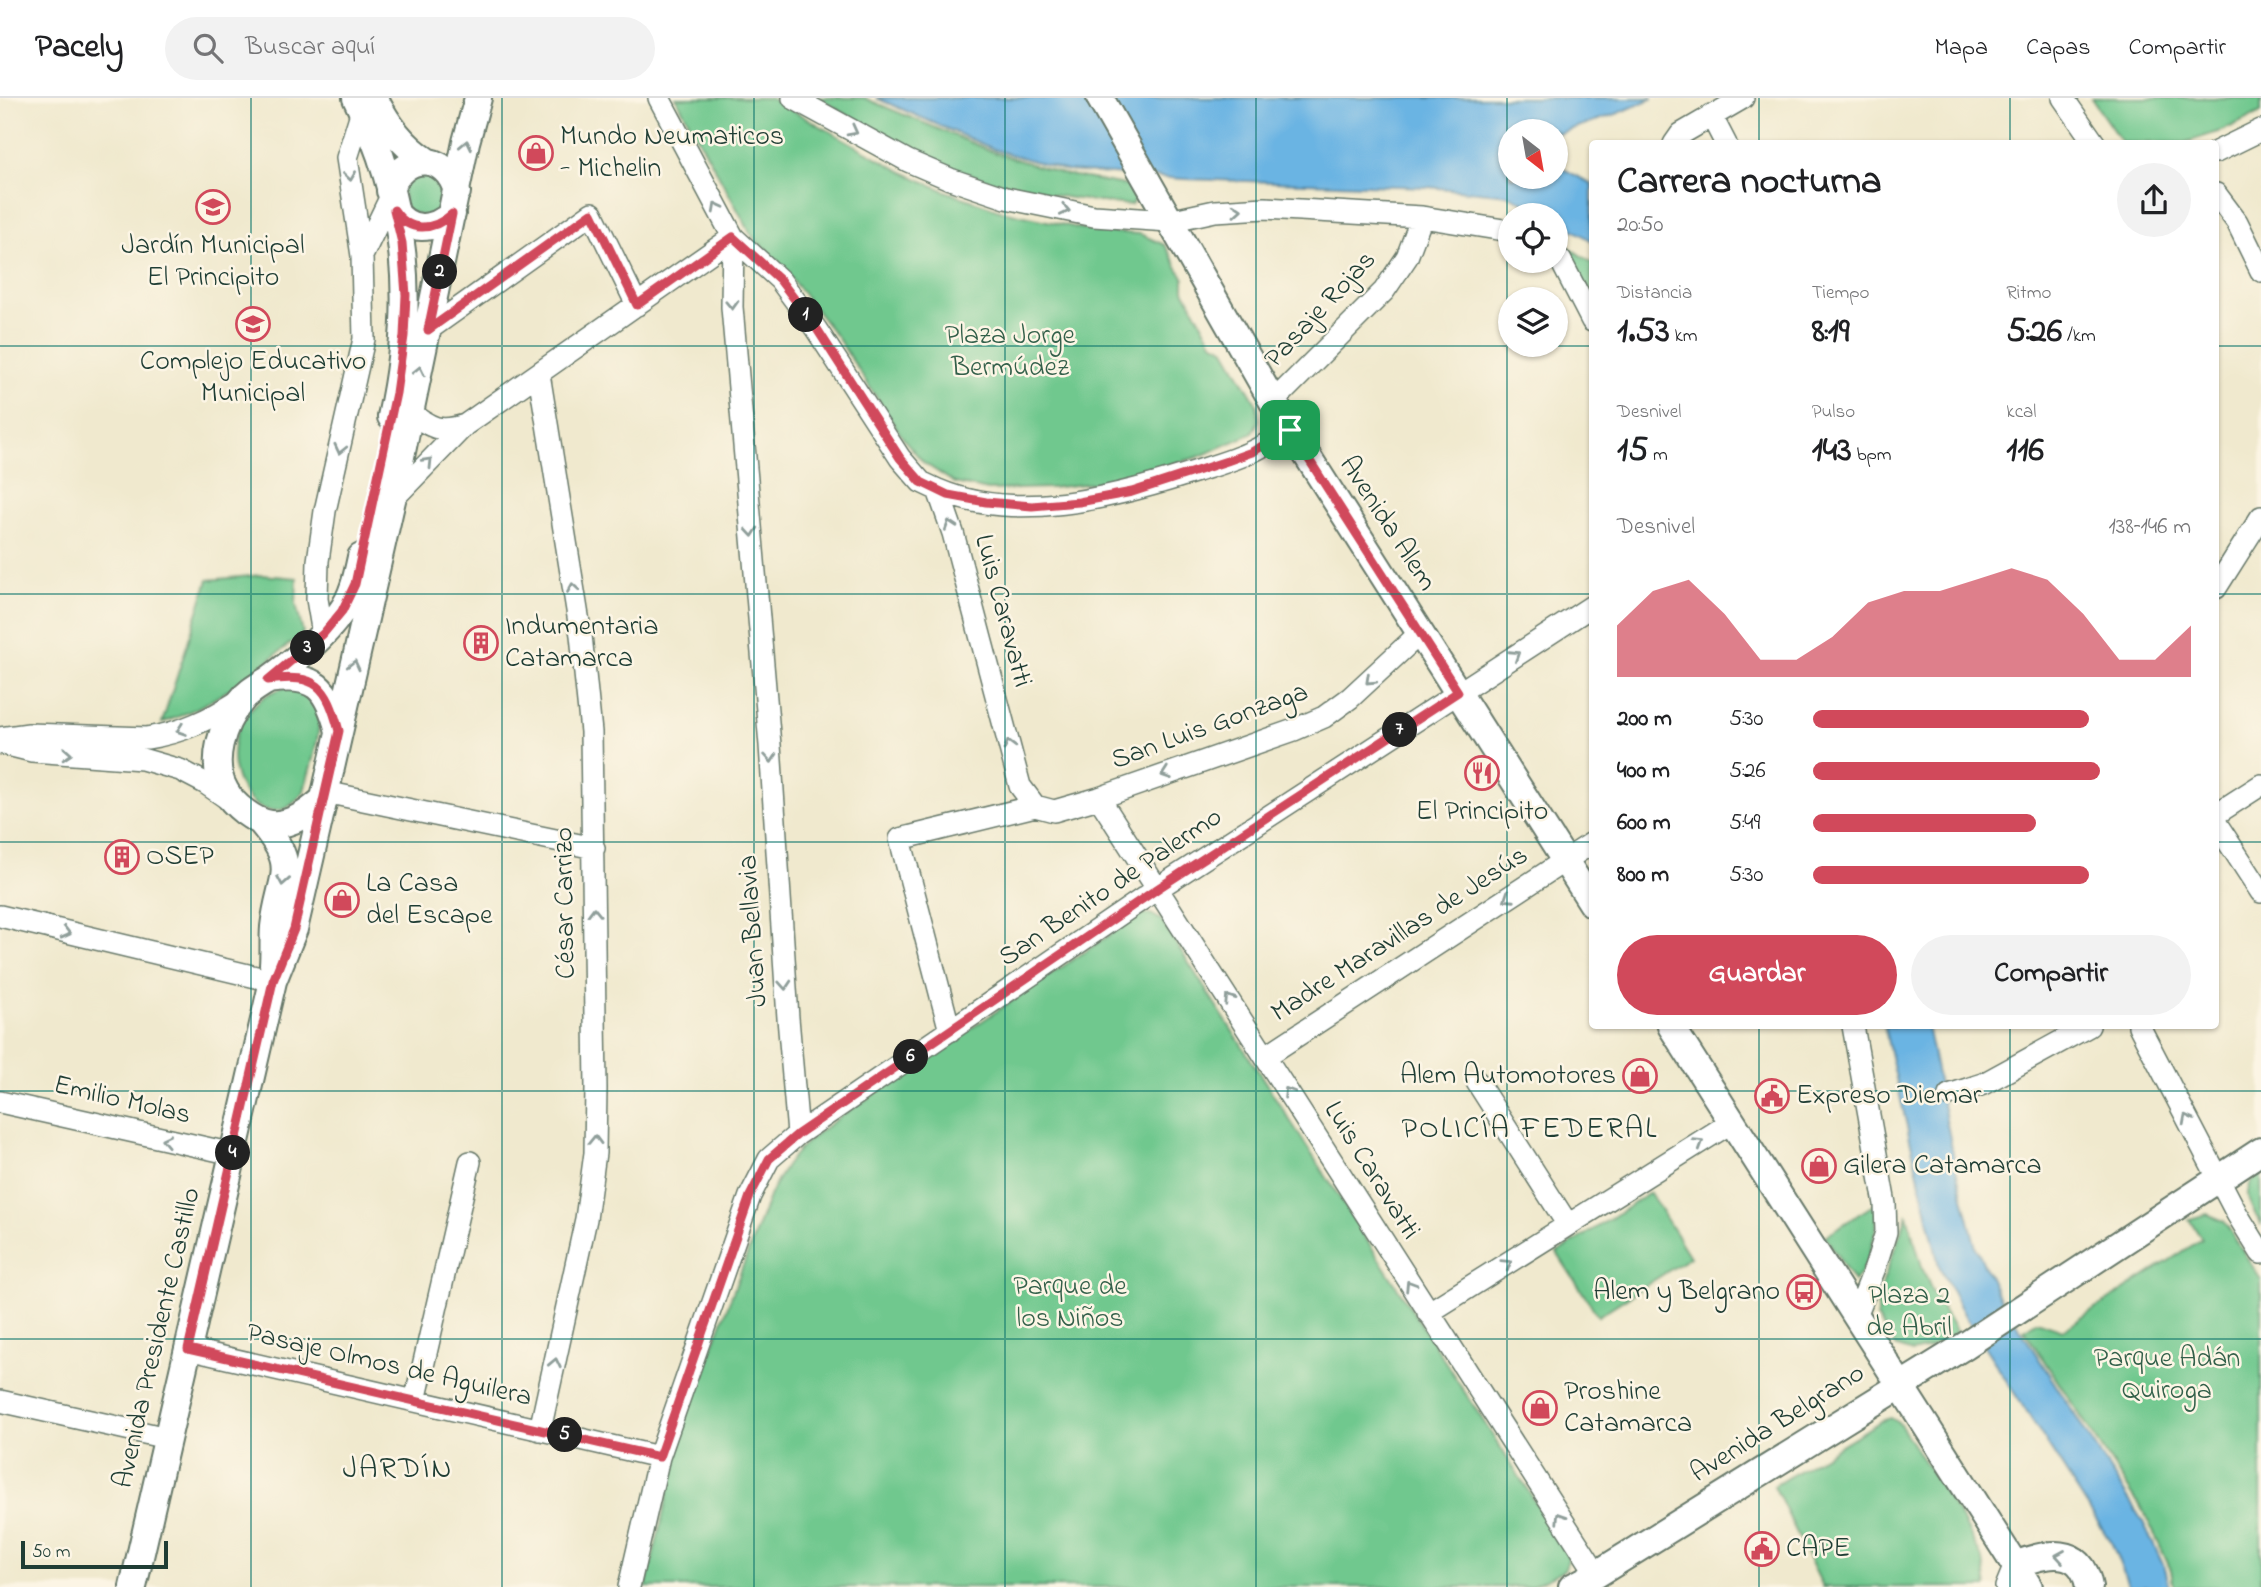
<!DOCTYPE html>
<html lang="es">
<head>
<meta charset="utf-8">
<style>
  :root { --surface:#fff; --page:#f2f2f2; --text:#202124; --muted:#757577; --line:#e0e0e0; --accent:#d1495b }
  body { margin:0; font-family:"Indie Flower",sans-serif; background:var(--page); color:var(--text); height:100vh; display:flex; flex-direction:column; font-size:26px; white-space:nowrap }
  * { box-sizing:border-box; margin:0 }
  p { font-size:23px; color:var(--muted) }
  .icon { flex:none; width:38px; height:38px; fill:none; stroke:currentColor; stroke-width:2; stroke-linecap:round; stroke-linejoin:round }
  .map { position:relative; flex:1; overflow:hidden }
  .side { position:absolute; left:1589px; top:42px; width:630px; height:889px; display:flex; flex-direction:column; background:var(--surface); border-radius:7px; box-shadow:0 2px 5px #0004 }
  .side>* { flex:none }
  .needle { width:46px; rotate:149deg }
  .controls { position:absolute; left:1498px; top:21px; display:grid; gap:14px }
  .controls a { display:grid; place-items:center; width:70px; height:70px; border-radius:50%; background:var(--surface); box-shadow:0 2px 5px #0004; font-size:35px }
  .scale { position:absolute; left:21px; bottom:18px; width:147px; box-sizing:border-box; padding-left:7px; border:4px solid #1f3d34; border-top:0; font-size:19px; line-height:24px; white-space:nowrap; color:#1f3d34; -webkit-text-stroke:5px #fcf5e5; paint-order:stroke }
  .pin { position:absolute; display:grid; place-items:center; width:60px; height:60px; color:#fff; margin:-30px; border-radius:14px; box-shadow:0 4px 10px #0006 }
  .km { position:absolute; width:35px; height:35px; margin:-18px; border-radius:50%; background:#222; color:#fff; font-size:19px; line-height:35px; text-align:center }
  .round { display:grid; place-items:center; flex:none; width:74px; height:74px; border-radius:37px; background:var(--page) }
  .headline { display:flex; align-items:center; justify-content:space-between; height:119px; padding:0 28px }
  h1 { font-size:38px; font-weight:800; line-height:52px }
  .figures { display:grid; grid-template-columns:repeat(3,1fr); gap:10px; height:119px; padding:7px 28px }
  .figures div { display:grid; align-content:center }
  .figures b { font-size:35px; font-weight:800 }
  .figures small { font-size:19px; font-weight:400 }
  .figures p { font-size:19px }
  .chart { height:196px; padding:14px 28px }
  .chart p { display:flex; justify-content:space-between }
  .chart svg { width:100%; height:126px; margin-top:7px; fill:var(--accent); opacity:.7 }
  .primary-button { display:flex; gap:14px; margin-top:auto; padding:14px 28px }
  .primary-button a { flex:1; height:80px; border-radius:42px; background:var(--accent); color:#fff; font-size:28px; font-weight:800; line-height:80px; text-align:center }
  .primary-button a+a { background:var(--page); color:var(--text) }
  ul { padding:0 28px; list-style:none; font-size:23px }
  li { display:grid; grid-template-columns:112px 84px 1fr; align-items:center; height:52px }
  li i { height:18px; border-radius:9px; background:var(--accent) }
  header { display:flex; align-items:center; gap:42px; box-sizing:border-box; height:98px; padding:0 35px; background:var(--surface); border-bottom:2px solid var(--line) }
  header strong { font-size:33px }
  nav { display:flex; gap:38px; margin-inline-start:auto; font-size:24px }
  .search { width:490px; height:63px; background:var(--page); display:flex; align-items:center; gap:18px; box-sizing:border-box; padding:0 24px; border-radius:38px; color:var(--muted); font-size:26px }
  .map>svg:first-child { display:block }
</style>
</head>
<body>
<header>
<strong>Pacely</strong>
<div class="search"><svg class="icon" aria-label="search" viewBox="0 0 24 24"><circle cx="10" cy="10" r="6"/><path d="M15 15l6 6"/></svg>Buscar aquí</div>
<nav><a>Mapa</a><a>Capas</a><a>Compartir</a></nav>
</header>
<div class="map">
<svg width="2261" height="1489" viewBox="0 0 2261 1489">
  <rect width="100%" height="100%" fill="#fcf5e5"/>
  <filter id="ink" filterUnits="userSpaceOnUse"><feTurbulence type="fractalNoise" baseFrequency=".0143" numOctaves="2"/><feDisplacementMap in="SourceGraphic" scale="14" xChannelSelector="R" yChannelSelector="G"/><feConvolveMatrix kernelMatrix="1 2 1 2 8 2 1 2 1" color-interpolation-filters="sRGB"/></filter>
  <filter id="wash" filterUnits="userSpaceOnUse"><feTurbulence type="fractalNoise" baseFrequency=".00686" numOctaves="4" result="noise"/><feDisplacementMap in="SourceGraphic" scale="28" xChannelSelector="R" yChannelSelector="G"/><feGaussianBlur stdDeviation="1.57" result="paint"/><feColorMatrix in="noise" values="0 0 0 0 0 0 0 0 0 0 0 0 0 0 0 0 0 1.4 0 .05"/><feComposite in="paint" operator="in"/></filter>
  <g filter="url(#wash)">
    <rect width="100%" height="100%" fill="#f0e9ce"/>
    <path fill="#70c88e" stroke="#488261" stroke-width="2" d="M676,0H770L905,75L945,93L1002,113L1092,133L1140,136L1165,147L1184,181V192L1212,244L1224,250L1257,307L1259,323L1251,336L1198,359L1109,383L1050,390L988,392L955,385L924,365L905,343L837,239L782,169L752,138Z
      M818,0H864L996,55L1063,76L1130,88L1138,99L1131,107C1071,102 1008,92 952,70C905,52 862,25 818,0Z
      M2091,0H2261V14L2224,32L2184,45H2122Z
      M424,73L444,84L445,106L427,120L406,112C400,86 400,86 424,73Z
      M1565,147L1592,165V199Z
      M262,477L297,480L296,506L303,535C255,573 221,604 162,625L208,482Z
      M288,588C295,590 304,591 309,596C331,614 310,669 304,693C261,756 193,652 264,599C270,594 280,591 288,588Z
      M1151,816L1161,822L1567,1453L1568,1462L1564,1472L1529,1489H646L686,1319L770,1096C793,1050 808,1041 849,1013L1139,817Z
      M2261,1075V1126C2250,1108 2238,1090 2261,1075Z
      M1650,1095L1690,1159L1598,1218L1557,1155Z
      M1878,1104C1877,1134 1872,1160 1854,1184L1825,1138Z
      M2207,1116L2224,1123L2261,1182V1489H2174L2171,1472L2145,1416L2024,1232L2037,1223L2063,1232L2202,1141L2189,1121Z
      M1907,1117L1923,1172L1932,1193L1957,1234L1929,1250L1912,1254L1895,1248L1877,1219V1200Z
      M1891,1320L1899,1325L1964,1425L1983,1462L1987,1489H1823L1774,1388L1881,1323Z"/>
    <path fill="#6bb4e3" stroke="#45788c" stroke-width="2" d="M876,0H1653L1619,15L1556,36V33H1510V79H1556V67L1592,86V143L1556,121V117H1549L1509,97L1428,89L1184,81L1067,73L996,52Z
      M1884,928H1927L1958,1080L1976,1150L1999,1198L2143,1424L2166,1473L2169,1489H2129L2112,1446L1966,1220L1939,1168Z"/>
  </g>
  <g filter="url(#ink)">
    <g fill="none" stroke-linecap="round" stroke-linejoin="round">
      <g stroke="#68796a" stroke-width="24">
        <path id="minor" d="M659,0L733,139L780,182L816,231L900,360L921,384L938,392L953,435L1020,688L1035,708
          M793,0L908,63L950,81L1006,100L1094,118L1169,123L1215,113L1265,110L1422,119L1510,133
          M2063,0L2095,46
          M1711,17L1726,46
          M1674,46L1681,36L1743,0
          M2216,54L2261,32
          M2216,96L2237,124L2261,173
          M1556,157L1561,163L1592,223
          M362,158L391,98
          M428,232L592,115L637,207
          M539,276L581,537L591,634L596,990L595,1055L586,1121L540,1332
          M1273,304L1384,193L1407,159L1422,119
          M410,314C431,330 439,335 465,327
          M938,392C1014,425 1112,400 1188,376C1209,369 1233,363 1253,353C1266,347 1278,339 1290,332
          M392,402L465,327L733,139
          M2216,490L2261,419
          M323,536L317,501L318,463L325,413L364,241L362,158L347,60L362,12
          M0,640L29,636L147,640C182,635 210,621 240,602
          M0,645L32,653L142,661L180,672L205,685L231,703
          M325,694L594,750
          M1099,700L1597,1476
          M2216,716L2261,687
          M2216,725L2261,794
          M0,818L273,883
          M1853,928L1885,1106L1886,1134L1875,1170L1856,1218
          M2139,928L2237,1116L2261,1155
          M950,933L900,741L1035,708L1054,713L1099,700L1294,632L1324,619L1350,600L1420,535
          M1266,958L1592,745
          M1477,984L1568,1127
          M1949,997L1983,986L2089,928
          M0,1004L233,1056
          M798,1036L1157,791L1592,508
          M1428,1215L1732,1024
          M188,1251L659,1359
          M0,1303L167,1340
          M415,1303L470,1064
          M629,1489L659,1359L750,1098L769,1061L798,1036L788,920L770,647L732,209L733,139
          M2006,1489L2015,1467"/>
      </g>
      <g stroke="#68796a" stroke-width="30">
        <path id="major" d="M356,0C408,105 416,205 391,319
          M374,0C388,27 402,47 428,64
          M1100,0L1273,304L1592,805
          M390,93C401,54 447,53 457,94
          M394,112C409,135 433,133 452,116
          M268,582C316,575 327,589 339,633
          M323,702C309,714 291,728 271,726C254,724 233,707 225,692C209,664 222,626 241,603C248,593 261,587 271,580C296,561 323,541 341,514C353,498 357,478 361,459
          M260,723C301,771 280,776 274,829C273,841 274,854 273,867
          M1671,928L2029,1489
          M2015,1467C2045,1455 2082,1446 2089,1489
          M133,1489L273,883L294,831L315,740L392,402L466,44L478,0
          M1572,1489L1597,1476L1966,1247L2261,1053"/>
      </g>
      <use href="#minor" stroke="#fff" stroke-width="21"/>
      <use href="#major" stroke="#fff" stroke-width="26"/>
    </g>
    <defs><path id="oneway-chevron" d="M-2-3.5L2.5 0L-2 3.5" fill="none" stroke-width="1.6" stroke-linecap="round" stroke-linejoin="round" transform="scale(1.75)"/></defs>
    <g stroke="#8f9e9a">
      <use href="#oneway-chevron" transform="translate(853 33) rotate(28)"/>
      <use href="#oneway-chevron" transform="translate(466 47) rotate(-78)"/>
      <use href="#oneway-chevron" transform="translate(350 78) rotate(82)"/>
      <use href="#oneway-chevron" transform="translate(717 109) rotate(-118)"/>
      <use href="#oneway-chevron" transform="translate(1065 112) rotate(12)"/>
      <use href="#oneway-chevron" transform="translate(1237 112) rotate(-4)"/>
      <use href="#oneway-chevron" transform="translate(732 207) rotate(88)"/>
      <use href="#oneway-chevron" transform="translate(419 273) rotate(-78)"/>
      <use href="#oneway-chevron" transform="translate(340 351) rotate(103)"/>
      <use href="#oneway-chevron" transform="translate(428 364) rotate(-46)"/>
      <use href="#oneway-chevron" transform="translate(950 427) rotate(-109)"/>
      <use href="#oneway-chevron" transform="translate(752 434) rotate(85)"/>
      <use href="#oneway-chevron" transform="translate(573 490) rotate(-99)"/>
      <use href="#oneway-chevron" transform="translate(1515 557) rotate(-33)"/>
      <use href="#oneway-chevron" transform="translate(354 567) rotate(-77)"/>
      <use href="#oneway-chevron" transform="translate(1370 582) rotate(137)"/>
      <use href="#oneway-chevron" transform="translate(181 632) rotate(161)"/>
      <use href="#oneway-chevron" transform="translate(1009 647) rotate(-105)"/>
      <use href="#oneway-chevron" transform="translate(67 656) rotate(4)"/>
      <use href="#oneway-chevron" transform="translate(771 660) rotate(86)"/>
      <use href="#oneway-chevron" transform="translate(1166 676) rotate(161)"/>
      <use href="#oneway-chevron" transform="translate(283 783) rotate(100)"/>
      <use href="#oneway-chevron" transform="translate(1508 800) rotate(147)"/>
      <use href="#oneway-chevron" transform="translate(594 814) rotate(-91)"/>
      <use href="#oneway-chevron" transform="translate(66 835) rotate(14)"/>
      <use href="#oneway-chevron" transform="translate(785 887) rotate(86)"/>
      <use href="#oneway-chevron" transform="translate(1229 901) rotate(-123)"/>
      <use href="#oneway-chevron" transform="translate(1288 994) rotate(-122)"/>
      <use href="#oneway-chevron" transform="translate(2187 1021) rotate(-117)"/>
      <use href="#oneway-chevron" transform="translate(166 1042) rotate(-168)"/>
      <use href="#oneway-chevron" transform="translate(595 1042) rotate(-89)"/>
      <use href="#oneway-chevron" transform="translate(1699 1045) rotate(-32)"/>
      <use href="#oneway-chevron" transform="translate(1507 1166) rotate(-32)"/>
      <use href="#oneway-chevron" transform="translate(1410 1187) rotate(-122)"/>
      <use href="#oneway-chevron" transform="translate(555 1265) rotate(-78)"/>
      <use href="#oneway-chevron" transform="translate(1560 1419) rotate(-123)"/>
      <use href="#oneway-chevron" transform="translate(2060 1458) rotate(-170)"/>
    </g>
  </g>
  <g fill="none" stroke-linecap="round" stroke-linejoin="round" filter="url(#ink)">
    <g stroke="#fff" stroke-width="14">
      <path id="route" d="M394,112C409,135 433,133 452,116L428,232L592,115L637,207L733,139L780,182L817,231L900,360L921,384L948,397L986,404L1032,408L1079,404L1132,394L1227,363L1252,354L1290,332L1458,594L1157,791L798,1036L769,1061L750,1098L659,1359L188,1251L273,883L294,831L339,633C327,588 317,575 268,582L323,536L342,513L355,486L396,295L404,238L406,197L402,145Z"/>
    </g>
    <use href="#route" stroke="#d1495b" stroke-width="9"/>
  </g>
  <path fill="none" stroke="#0f766e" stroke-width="2" stroke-opacity="0.55" d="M251,0V1489M502,0V1489M754,0V1489M1005,0V1489M1256,0V1489M1507,0V1489M1759,0V46M2010,0V46M0,248H1592M2216,248H2261M0,496H1592M2216,496H2261M0,744H1592M2216,744H2261M1759,928V1489M2010,928V1489M0,993H2261M0,1241H2261"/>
  <defs>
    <g id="shop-ring" transform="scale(1.75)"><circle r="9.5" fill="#fcf5e5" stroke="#d1495b" stroke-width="1.5"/><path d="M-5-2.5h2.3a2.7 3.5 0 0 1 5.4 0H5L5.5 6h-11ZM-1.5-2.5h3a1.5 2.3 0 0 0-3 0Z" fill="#d1495b"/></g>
    <g id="school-ring" transform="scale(1.75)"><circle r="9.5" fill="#fcf5e5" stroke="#d1495b" stroke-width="1.5"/><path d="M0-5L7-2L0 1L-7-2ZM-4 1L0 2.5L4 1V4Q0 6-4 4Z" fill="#d1495b"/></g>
    <g id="building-ring" transform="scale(1.75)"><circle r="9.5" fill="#fcf5e5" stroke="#d1495b" stroke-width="1.5"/><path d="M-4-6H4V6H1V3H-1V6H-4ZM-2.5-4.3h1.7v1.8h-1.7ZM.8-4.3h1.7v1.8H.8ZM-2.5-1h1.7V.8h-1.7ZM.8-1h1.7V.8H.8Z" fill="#d1495b"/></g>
    <g id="restaurant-ring" transform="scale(1.75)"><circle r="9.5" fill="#fcf5e5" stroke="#d1495b" stroke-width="1.5"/><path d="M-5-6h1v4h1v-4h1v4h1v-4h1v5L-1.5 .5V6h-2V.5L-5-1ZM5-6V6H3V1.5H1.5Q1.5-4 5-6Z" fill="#d1495b"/></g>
    <g id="civic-ring" transform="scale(1.75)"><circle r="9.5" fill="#fcf5e5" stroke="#d1495b" stroke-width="1.5"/><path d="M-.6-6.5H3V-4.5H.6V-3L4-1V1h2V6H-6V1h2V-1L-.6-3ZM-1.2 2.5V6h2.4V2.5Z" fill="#d1495b"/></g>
    <g id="bus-ring" transform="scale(1.75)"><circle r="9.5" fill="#fcf5e5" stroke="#d1495b" stroke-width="1.5"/><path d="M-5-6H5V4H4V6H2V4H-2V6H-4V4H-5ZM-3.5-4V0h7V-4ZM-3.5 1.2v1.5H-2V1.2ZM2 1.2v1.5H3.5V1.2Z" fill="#d1495b"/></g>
  </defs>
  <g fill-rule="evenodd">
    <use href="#shop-ring" x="536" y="55"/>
    <use href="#school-ring" x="213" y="109"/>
    <use href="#school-ring" x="253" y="226"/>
    <use href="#building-ring" x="481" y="545"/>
    <use href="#restaurant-ring" x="1482" y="675"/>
    <use href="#building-ring" x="122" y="759"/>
    <use href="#shop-ring" x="342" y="802"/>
    <use href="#shop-ring" x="1640" y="978"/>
    <use href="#civic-ring" x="1772" y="998"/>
    <use href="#shop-ring" x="1819" y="1068"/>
    <use href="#bus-ring" x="1804" y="1194"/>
    <use href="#shop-ring" x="1540" y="1310"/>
    <use href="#civic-ring" x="1762" y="1451"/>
  </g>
  <g text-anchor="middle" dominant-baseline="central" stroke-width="5" stroke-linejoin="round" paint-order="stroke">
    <g font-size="28" fill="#1f3d34" stroke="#fcf5e5" text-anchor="start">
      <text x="560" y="39">Mundo Neumaticos<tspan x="560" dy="32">- Michelin</tspan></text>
      <text x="213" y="148" text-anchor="middle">Jardín Municipal<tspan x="213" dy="32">El Principito</tspan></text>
      <text x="253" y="264" text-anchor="middle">Complejo Educativo<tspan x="253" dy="32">Municipal</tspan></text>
      <text x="505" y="529">Indumentaria<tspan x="505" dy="32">Catamarca</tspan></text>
      <text x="1482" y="714" text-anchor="middle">El Principito</text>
      <text x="146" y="759">OSEP</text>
      <text x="366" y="786">La Casa<tspan x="366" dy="32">del Escape</tspan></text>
      <text x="1616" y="978" text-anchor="end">Alem Automotores</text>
      <text x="1796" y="998">Expreso Diemar</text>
      <text x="1843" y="1068">Gilera Catamarca</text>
      <text x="1780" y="1194" text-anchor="end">Alem y Belgrano</text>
      <text x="1564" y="1294">Proshine<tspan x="1564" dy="32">Catamarca</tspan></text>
      <text x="1786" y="1451">CAPE</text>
    </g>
    <g font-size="28" fill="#1f3d34" stroke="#fcf5e5">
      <text transform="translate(1321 212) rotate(-47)">Pasaje Rojas</text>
      <text transform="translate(1387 426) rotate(57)">Avenida Alem</text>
      <text transform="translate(1002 513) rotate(75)">Luis Caravatti</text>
      <text transform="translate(1210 629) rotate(-20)">San Luis Gonzaga</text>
      <text transform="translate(1111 790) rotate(-34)">San Benito de Palermo</text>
      <text transform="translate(566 805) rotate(-91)">César Carrizo</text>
      <text transform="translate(754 833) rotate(-94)">Juan Bellavia</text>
      <text transform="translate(1400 837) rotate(-33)">Madre Maravillas de Jesús</text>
      <text transform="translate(122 1003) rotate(13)">Emilio Molas</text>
      <text transform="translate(1371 1073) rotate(58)">Luis Caravatti</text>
      <text transform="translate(158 1240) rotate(-77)">Avenida Presidente Castillo</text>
      <text transform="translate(389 1268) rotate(13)">Pasaje Olmos de Aguilera</text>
      <text transform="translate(1778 1326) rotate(-32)">Avenida Belgrano</text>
    </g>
    <g font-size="28" fill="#33604a" stroke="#fcf5e5">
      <text x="1010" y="238">Plaza Jorge<tspan x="1010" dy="32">Bermúdez</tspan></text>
      <text x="1070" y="1189">Parque de<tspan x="1070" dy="32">los Niños</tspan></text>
      <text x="1909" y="1198">Plaza 2<tspan x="1909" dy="32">de Abril</tspan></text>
      <text x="2167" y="1261">Parque Adán<tspan x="2167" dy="32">Quiroga</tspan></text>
    </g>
    <g font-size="30" letter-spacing="2" fill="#1f3d34" stroke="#fcf5e5">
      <text x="1530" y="1032">POLICÍA FEDERAL</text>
      <text x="398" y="1372">JARDÍN</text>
    </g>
  </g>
</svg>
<div class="controls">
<a><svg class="needle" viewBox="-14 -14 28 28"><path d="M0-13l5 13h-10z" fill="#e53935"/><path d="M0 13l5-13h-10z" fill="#757577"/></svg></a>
<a><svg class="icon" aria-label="locate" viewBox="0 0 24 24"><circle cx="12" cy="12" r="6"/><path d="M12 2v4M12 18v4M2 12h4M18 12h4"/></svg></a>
<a><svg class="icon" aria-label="layers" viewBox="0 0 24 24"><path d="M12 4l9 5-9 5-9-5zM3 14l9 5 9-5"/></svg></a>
</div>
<div class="scale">50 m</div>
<div class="pin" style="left:1290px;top:332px;background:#1e9e55"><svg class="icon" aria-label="arrive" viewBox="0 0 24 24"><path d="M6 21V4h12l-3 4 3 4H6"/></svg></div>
<b class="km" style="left:806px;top:217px">1</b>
<b class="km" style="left:440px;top:174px">2</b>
<b class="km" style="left:308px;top:550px">3</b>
<b class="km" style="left:233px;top:1055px">4</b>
<b class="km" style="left:565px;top:1337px">5</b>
<b class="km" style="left:911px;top:959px">6</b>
<b class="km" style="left:1400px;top:632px">7</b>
<section class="side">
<div class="headline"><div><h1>Carrera nocturna</h1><p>20:50</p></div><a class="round"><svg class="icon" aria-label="share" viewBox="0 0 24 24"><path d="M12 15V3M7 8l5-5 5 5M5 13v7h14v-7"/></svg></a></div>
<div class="figures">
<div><p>Distancia</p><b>1.53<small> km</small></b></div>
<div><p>Tiempo</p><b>8:19</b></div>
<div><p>Ritmo</p><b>5:26<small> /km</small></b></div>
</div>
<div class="figures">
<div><p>Desnivel</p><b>15<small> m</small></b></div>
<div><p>Pulso</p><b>143<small> bpm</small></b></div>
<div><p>kcal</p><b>116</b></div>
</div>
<div class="chart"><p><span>Desnivel</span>138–146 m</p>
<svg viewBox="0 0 160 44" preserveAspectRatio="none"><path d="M0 44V26L10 14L20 10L30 22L40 38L50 38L60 30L70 18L80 14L90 14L100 10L110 6L120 10L130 22L140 38L150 38L160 26V44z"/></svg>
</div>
<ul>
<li><b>200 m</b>5:30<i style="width:73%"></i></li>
<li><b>400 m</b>5:26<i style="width:76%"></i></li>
<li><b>600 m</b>5:49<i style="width:59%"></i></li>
<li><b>800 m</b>5:30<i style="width:73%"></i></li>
</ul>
<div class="primary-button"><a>Guardar</a><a>Compartir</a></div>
</section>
</div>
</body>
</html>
